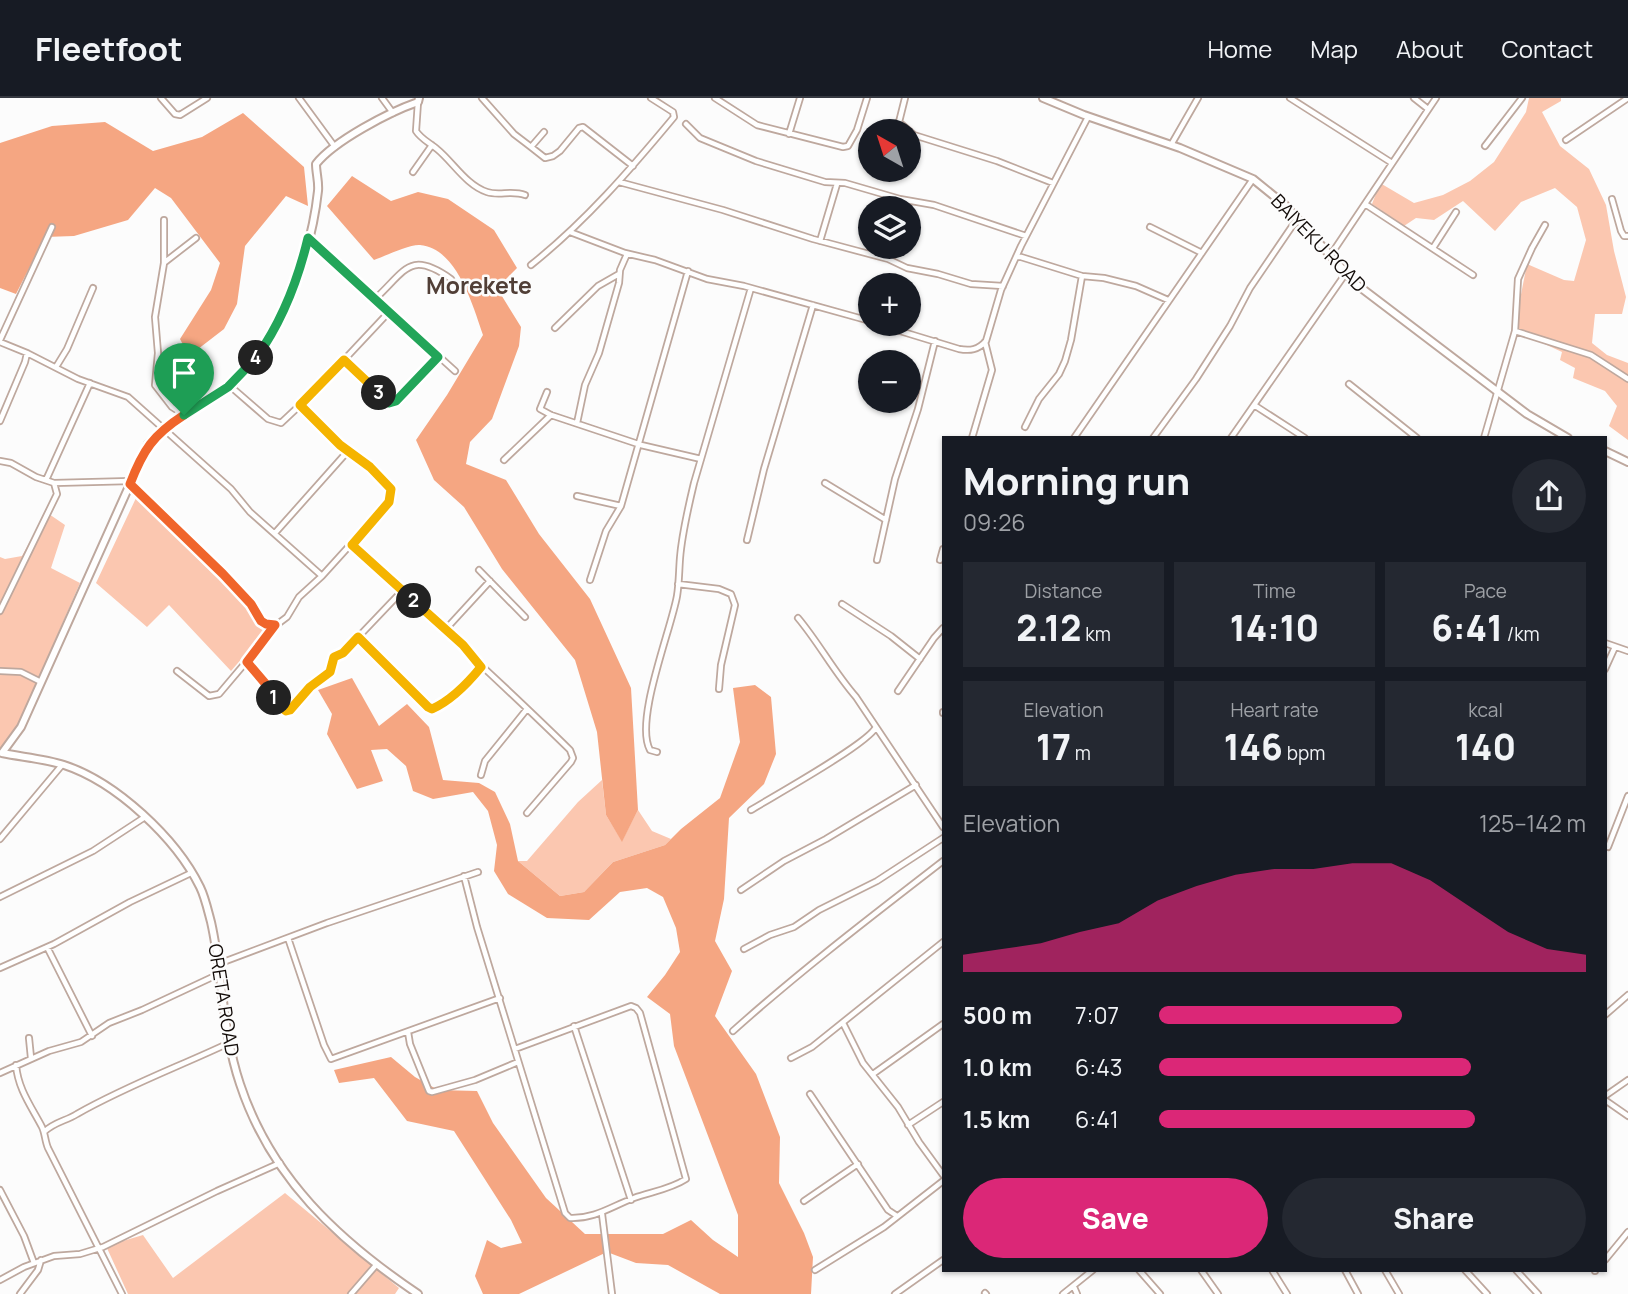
<!DOCTYPE html>
<html lang="en">
<head>
<meta charset="utf-8">
<style>
  :root { --surface:#171b24; --page:#242831; --text:#f1f3f6; --muted:#9ea1a6; --line:#363941; --accent:#db2777 }
  body { margin:0; font-family:Manrope,sans-serif; background:var(--page); color:var(--text); height:100vh; display:flex; flex-direction:column; font-size:26px; white-space:nowrap }
  * { box-sizing:border-box; margin:0 }
  p { font-size:23px; color:var(--muted) }
  .icon { flex:none; width:38px; height:38px; fill:none; stroke:currentColor; stroke-width:2; stroke-linecap:round; stroke-linejoin:round }
  .map { position:relative; flex:1; overflow:hidden }
  .details { position:absolute; left:942px; top:338px; width:665px; height:836px; display:flex; flex-direction:column; background:var(--surface); border-radius:0px; box-shadow:0 2px 5px #0004 }
  .details>* { flex:none }
  .needle { width:46px; rotate:321deg }
  .buttons { position:absolute; left:858px; top:21px; display:grid; gap:14px }
  .buttons a { display:grid; place-items:center; width:63px; height:63px; border-radius:50%; background:var(--surface); box-shadow:0 2px 5px #0004; font-size:35px }
  .pin { position:absolute; display:grid; place-items:center; width:60px; height:60px; color:#fff; margin:-72px -30px; border-radius:50% 50% 50% 0; rotate:-45deg; box-shadow:0 0 7px #0007 }
  .pin .icon { rotate:45deg }
  .km { position:absolute; width:35px; height:35px; margin:-18px; border-radius:50%; background:#222; color:#fff; font-size:19px; line-height:35px; text-align:center }
  .round { display:grid; place-items:center; flex:none; width:74px; height:74px; border-radius:37px; background:var(--page) }
  .headline { display:flex; align-items:center; justify-content:space-between; height:119px; padding:0 21px }
  h1 { font-size:38px; font-weight:800; line-height:52px }
  .figures { display:grid; grid-template-columns:repeat(3,1fr); gap:10px; height:119px; padding:7px 21px }
  .figures div { display:grid; align-content:center; border-radius:0px; background:var(--page); text-align:center }
  .figures b { font-size:35px; font-weight:800 }
  .figures small { font-size:19px; font-weight:400 }
  .figures p { font-size:19px }
  .chart { height:196px; padding:14px 21px }
  .chart p { display:flex; justify-content:space-between }
  .chart svg { width:100%; height:126px; margin-top:7px; fill:var(--accent); opacity:.7 }
  .action { display:flex; gap:14px; margin-top:auto; padding:14px 21px }
  .action a { flex:1; height:80px; border-radius:42px; background:var(--accent); color:#fff; font-size:28px; font-weight:800; line-height:80px; text-align:center }
  .action a+a { background:var(--page); color:var(--text) }
  ul { padding:0 21px; list-style:none; font-size:23px }
  li { display:grid; grid-template-columns:112px 84px 1fr; align-items:center; height:52px }
  li i { height:18px; border-radius:9px; background:var(--accent) }
  header { display:flex; align-items:center; gap:42px; box-sizing:border-box; height:98px; padding:0 35px; background:var(--surface); border-bottom:2px solid var(--line) }
  header strong { font-size:33px }
  nav { display:flex; gap:38px; margin-inline-start:auto; font-size:24px }
  .map>svg:first-child { display:block }
</style>
</head>
<body>
<header>
<strong>Fleetfoot</strong>
<nav><a>Home</a><a>Map</a><a>About</a><a>Contact</a></nav>
</header>
<div class="map">
<svg width="1628" height="1196" viewBox="0 0 1628 1196">
  <rect width="100%" height="100%" fill="#fcfcfc"/>
  <path fill="#fbc7b0" d="M1529,0H1561V3L1542,14L1560,48L1589,71L1606,107L1614,153L1626,199L1622,216H1595L1592,245L1607,257L1628,265V342L1609,328L1617,308L1605,293L1573,280L1575,270L1560,262L1562,254L1514,232L1527,166L1564,182L1574,183L1586,142L1577,109L1555,90L1521,104L1495,133L1463,103L1434,122L1416,120L1404,128L1372,106L1380,85L1414,105L1443,97L1470,83L1494,64L1526,14Z
    M136,400L268,530L231,573L169,507L147,529L96,485Z
    M46,414L65,427L51,470L80,485L13,639L0,658V459L5,461L22,458Z
    M602,682L606,717L622,743L638,712L652,733L671,741L665,747L613,764L584,794L560,798L518,763H527L578,704Z
    M285,1095L399,1190L395,1196H128L106,1148L143,1137L173,1180Z"/>
  <path fill="#f5a682" d="M243,15L304,69L308,108L286,98L245,148L237,206L224,231L189,258L180,241L211,192L220,165L171,100L155,90L128,122L74,138L45,139L16,196L0,190V45L52,28L105,24L153,53L202,39Z
    M352,78L391,103L418,94L448,101L494,132L517,170L497,190L521,229L519,248L492,321L470,344L466,366L506,382L539,436L590,501L631,590L638,712L622,744L606,717L597,634L575,562L502,471L464,409L434,382L416,342L447,297L483,237C473,208 457,150 420,147C410,146 385,158 374,162L327,108Z
    M352,580L379,628L407,606L429,629L443,682L479,685L495,694L510,726L518,763L560,798L584,794L613,764L665,747L681,731L720,700L740,644L733,590L755,587L771,599L776,656L764,686L729,720L724,801L715,843L732,873L715,918L756,976L780,1039L779,1085L804,1135L813,1159L811,1196H720L668,1167L636,1165L607,1154L519,1196H483L475,1178L487,1142L501,1150L522,1145L511,1122L454,1033L407,1023L374,980L339,985L334,972L391,959L415,979L438,992L477,993L493,1025L546,1100L585,1136H663L691,1122L713,1142L738,1159V1117L674,948L670,916L647,899L665,877L680,854L676,830L663,799L647,790L620,794L589,822L547,820L508,796L494,773L497,747L488,713L473,694L433,701L413,693L406,668L387,651L371,652L383,683L357,691L327,636L332,616L318,592Z"/>
  <g fill="none" stroke-linecap="round" stroke-linejoin="round">
    <g stroke="#bea89e" stroke-width="8">
      <path id="street" d="M161,0L175,16L180,17L207,0
        M299,0L335,49
        M382,0L393,15
        M482,0L514,36L531,49L544,34
        M715,0L757,27L843,49L848,48L857,32L867,0
        M905,0L899,24L914,37L997,63L1053,85
        M1290,0L1392,65
        M1414,0L1428,11
        M418,4L416,33C421,41 430,45 437,51C453,64 466,87 487,94C499,98 512,92 525,97
        M686,26L700,40L756,63L825,84L845,85L900,101L934,107L1026,138
        M789,36L800,0
        M1566,42L1628,0
        M1171,47L1198,0
        M1485,48L1522,0
        M531,49L545,60L553,58L560,53L579,30L583,29L633,68
        M413,74L432,47
        M619,84L723,112L813,141L888,161L907,170L938,176L971,186L1003,188
        M1612,101L1621,133L1624,138H1628
        M1365,106L1473,177
        M164,122V165L155,219L158,255L155,287L172,309L183,316
        M1150,129L1202,155
        M570,134L625,155L655,162L707,181L744,188L870,223
        M309,141L455,273
        M820,143L837,86
        M1433,150L1456,114
        M1330,158L1436,0
        M1016,159H1021L1082,178L1104,180L1136,188L1168,202
        M165,164L196,140
        M531,167C585,124 630,72 674,19L673,14L651,0
        M376,200C406,172 410,152 451,181
        M877,226L959,251C970,253 978,252 986,243L1001,192L1021,148L1088,19
        M555,230L598,188L619,176
        M1515,233L1591,257L1628,281
        M0,242L52,129
        M0,244L27,255L78,281L128,299L231,391L250,414L322,478
        M344,262L392,305L438,259
        M56,269L67,251L93,190
        M1349,286L1417,340
        M230,288L268,321L281,325L313,295L389,214
        M547,294L540,311L551,317L641,347L701,361
        M1254,307L1305,340
        M0,323L25,264L27,255
        M577,325L585,287L599,255L619,185L620,172L627,156
        M1025,329L1039,301L1059,276L1065,263L1071,242L1082,178
        M972,340L992,272L985,244
        M1074,340L1253,81
        M1153,340L1196,281L1230,228L1250,190L1297,121
        M1231,340L1346,175
        M1484,340L1515,233L1518,181L1532,150L1545,127
        M504,362L551,317
        M0,363L11,365L36,379L54,385L131,383
        M46,382L90,285
        M825,385L886,422
        M130,386L223,476L251,506L261,523L266,526L275,527
        M577,398L621,408
        M275,435L348,353
        M747,442L764,371L813,207
        M352,447C425,516 499,582 570,652L573,660L571,664L527,715
        M877,462L895,381L918,311L935,243
        M940,462L943,451
        M479,472L525,519
        M590,482L606,433L621,408L688,173
        M678,486L719,491L731,496L735,507L721,567L719,591
        M842,506L891,538L920,561
        M0,513L57,396L54,385
        M798,520C819,545 834,574 856,599L943,729
        M445,532L490,483
        M357,539L432,611L468,585L481,569
        M1605,545L1628,553
        M247,564L270,591L277,606L286,613L290,612L310,589L330,574L334,559L343,555L403,492
        M1605,571L1615,549
        M0,573L21,574L41,584
        M177,573L209,598L219,596L263,544L271,531L287,519L299,499L322,478L389,404L392,393C380,372 357,362 339,346C326,333 314,319 300,307
        M898,593L934,540L943,530
        M943,614V615
        M657,654L650,652C634,623 671,532 677,498C679,486 679,473 680,460C682,435 688,410 694,385L751,190
        M481,677L485,663L527,611
        M751,712C772,699 868,646 876,629
        M0,741L62,667
        M1608,749L1628,698
        M464,778L477,829L565,1115L570,1120C595,1121 612,1108 634,1100C651,1094 671,1091 686,1081L640,915L636,910L631,908L515,951
        M741,792L784,763L826,741L916,687
        M0,799L93,753L145,719
        M288,840L324,947L331,961L500,900
        M47,849L92,938
        M744,851L770,837L794,829L819,812L877,783L943,740
        M218,866L327,825L478,774
        M0,870L54,846L130,804L191,775
        M1605,917L1628,897
        M843,925L863,965L898,1009L919,1044L943,1077
        M574,928L631,1102
        M733,933C800,873 872,818 943,763
        M408,934L410,946L429,993L432,994L475,982L518,964
        M29,940L31,960
        M791,960L812,949L943,844
        M16,967C18,991 31,1008 42,1029C45,1035 45,1043 48,1050L122,1196
        M0,975L49,953L81,944L109,925L142,912L219,876
        M873,976L943,926
        M810,996L888,1112L897,1118
        M1605,998L1628,982
        M1605,1002L1628,1018
        M908,1027L943,1004
        M44,1034C54,1024 66,1023 77,1016C126,988 178,969 229,945
        M0,1092L24,1138L34,1165
        M804,1103L858,1066
        M602,1116L612,1196
        M1605,1162L1628,1134
        M815,1172L884,1129L943,1083
        M1139,1172L1160,1196
        M1201,1172L1218,1196
        M1272,1172L1287,1196
        M1345,1172L1358,1196
        M1385,1172L1399,1196
        M1465,1172L1487,1196
        M1516,1172L1538,1196
        M1595,1173V1172
        M0,1182L24,1169L54,1158L80,1156L103,1149L217,1093L280,1065
        M1074,1189L1077,1196
        M985,1195L986,1196
        M20,1196L38,1172L41,1162
        M351,1196L377,1166
        M895,1196L943,1162
        M1063,1196L1093,1172"/>
    </g>
    <g stroke="#bea89e" stroke-width="10">
      <path id="secondary" d="M1043,0L1084,17L1180,50L1253,81L1285,107L1356,186L1527,316L1568,340
        M1605,353L1628,364
        M2,655L21,629L148,346C163,330 180,318 198,307C209,300 221,295 231,287C280,244 311,157 318,93C319,84 316,75 316,66C334,43 389,14 418,4L419,0
        M2,655C22,659 45,661 64,667C116,684 176,740 200,789C205,799 208,813 211,824C223,877 222,933 240,986C271,1080 338,1142 418,1196"/>
    </g>
    <use href="#street" stroke="#fff" stroke-width="4.5"/>
    <use href="#secondary" stroke="#fff" stroke-width="6"/>
  </g>
  <g fill="none" stroke-linecap="round" stroke-linejoin="round">
    <g stroke="#fff" stroke-width="14">
      <path id="split-1" d="M184,317C153,337 143,352 130,386L223,476L251,506L261,523L266,526L275,527L247,564L270,591L274,600"/>
    </g>
    <g stroke="#fff" stroke-width="14">
      <path id="split-2" d="M274,600L277,606L286,613L290,612L310,589L330,574L334,559L343,555L358,539L428,609L432,611C452,602 468,585 481,569L463,547L414,503"/>
    </g>
    <g stroke="#fff" stroke-width="14">
      <path id="split-3" d="M379,295L344,262L300,307L340,347L370,369L391,391L389,404L352,447L414,503"/>
    </g>
    <g stroke="#fff" stroke-width="14">
      <path id="split-4" d="M256,260C281,225 298,182 308,140L438,259L396,303L389,305L379,295"/>
    </g>
    <g stroke="#fff" stroke-width="14">
      <path id="split-5" d="M184,317L228,289L256,260"/>
    </g>
    <use href="#split-1" stroke="#f0652b" stroke-width="9"/>
    <use href="#split-2" stroke="#f5b400" stroke-width="9"/>
    <use href="#split-3" stroke="#f5b400" stroke-width="9"/>
    <use href="#split-4" stroke="#22a559" stroke-width="9"/>
    <use href="#split-5" stroke="#22a559" stroke-width="9"/>
  </g>
  <g text-anchor="middle" dominant-baseline="central" stroke-width="5" stroke-linejoin="round" paint-order="stroke">
    <g font-size="19" fill="#120b08" stroke="#fcfcfc">
      <text transform="translate(1319 145) rotate(46)">BAIYEKU ROAD</text>
      <text transform="translate(224 902) rotate(81)">ORETA ROAD</text>
    </g>
    <g font-size="23" font-weight="bold" fill="#513f37" stroke="#fcfcfc">
      <text x="479" y="187">Morekete</text>
    </g>
  </g>
</svg>
<div class="buttons">
<a><svg class="needle" viewBox="-14 -14 28 28"><path d="M0-13l5 13h-10z" fill="#e53935"/><path d="M0 13l5-13h-10z" fill="#9ea1a6"/></svg></a>
<a><svg class="icon" aria-label="layers" viewBox="0 0 24 24"><path d="M12 4l9 5-9 5-9-5zM3 14l9 5 9-5"/></svg></a>
<a>+</a>
<a>−</a>
</div>
<div class="pin" style="left:184px;top:317px;background:#1e9e55"><svg class="icon" aria-label="arrive" viewBox="0 0 24 24"><path d="M6 21V4h12l-3 4 3 4H6"/></svg></div>
<b class="km" style="left:274px;top:600px">1</b>
<b class="km" style="left:414px;top:503px">2</b>
<b class="km" style="left:379px;top:295px">3</b>
<b class="km" style="left:256px;top:260px">4</b>
<section class="details">
<div class="headline"><div><h1>Morning run</h1><p>09:26</p></div><a class="round"><svg class="icon" aria-label="share" viewBox="0 0 24 24"><path d="M12 15V3M7 8l5-5 5 5M5 13v7h14v-7"/></svg></a></div>
<div class="figures">
<div><p>Distance</p><b>2.12<small> km</small></b></div>
<div><p>Time</p><b>14:10</b></div>
<div><p>Pace</p><b>6:41<small> /km</small></b></div>
</div>
<div class="figures">
<div><p>Elevation</p><b>17<small> m</small></b></div>
<div><p>Heart rate</p><b>146<small> bpm</small></b></div>
<div><p>kcal</p><b>140</b></div>
</div>
<div class="chart"><p><span>Elevation</span>125–142 m</p>
<svg viewBox="0 0 160 44" preserveAspectRatio="none"><path d="M0 44V38L10 36L20 34L30 30L40 27L50 19L60 14L70 10L80 8L90 8L100 6L110 6L120 12L130 21L140 30L150 36L160 38V44z"/></svg>
</div>
<ul>
<li><b>500 m</b>7:07<i style="width:57%"></i></li>
<li><b>1.0 km</b>6:43<i style="width:73%"></i></li>
<li><b>1.5 km</b>6:41<i style="width:74%"></i></li>
</ul>
<div class="action"><a>Save</a><a>Share</a></div>
</section>
</div>
</body>
</html>
